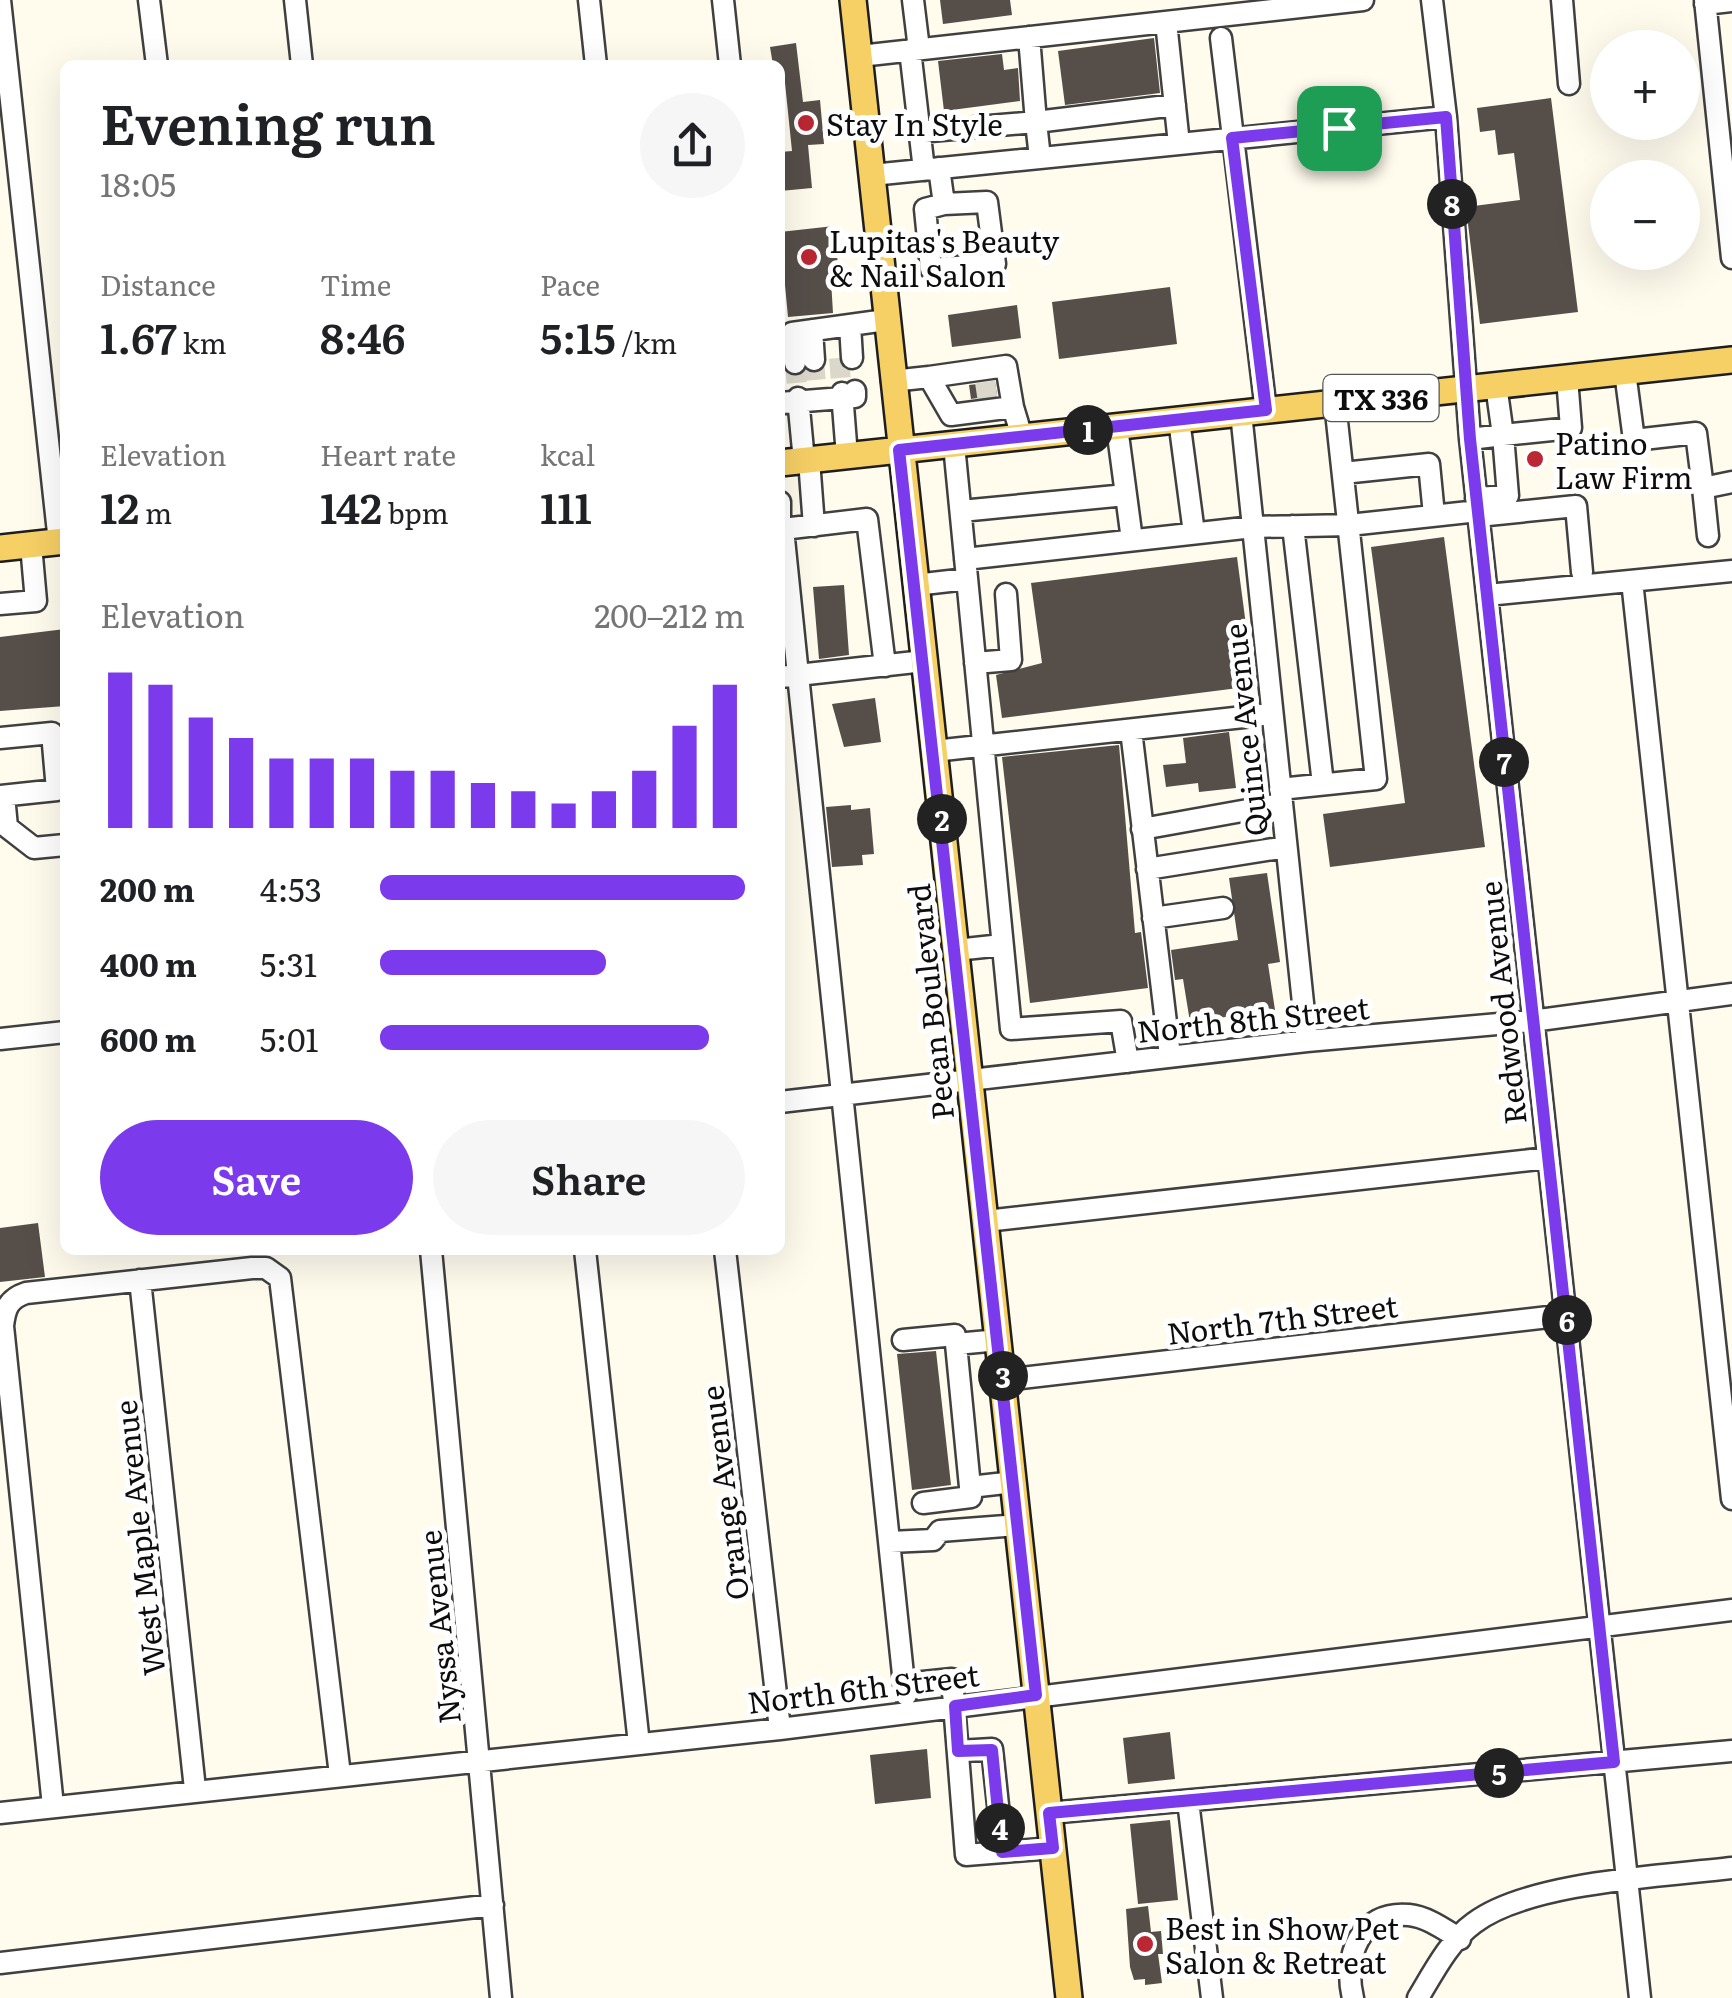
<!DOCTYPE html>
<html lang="en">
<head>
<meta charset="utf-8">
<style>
  :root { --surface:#fff; --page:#f6f6f6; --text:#202124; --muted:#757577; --accent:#7c3aed }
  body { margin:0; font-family:Literata,serif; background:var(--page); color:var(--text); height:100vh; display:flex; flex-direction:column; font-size:38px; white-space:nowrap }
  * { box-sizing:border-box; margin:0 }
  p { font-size:32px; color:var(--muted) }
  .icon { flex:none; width:55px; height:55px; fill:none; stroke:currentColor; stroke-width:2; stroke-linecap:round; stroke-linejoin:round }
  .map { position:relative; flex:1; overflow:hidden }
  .details { position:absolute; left:60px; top:60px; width:725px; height:1195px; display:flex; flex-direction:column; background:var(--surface); border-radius:15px; box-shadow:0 10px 40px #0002 }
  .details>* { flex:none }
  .buttons { position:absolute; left:1590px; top:30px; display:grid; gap:20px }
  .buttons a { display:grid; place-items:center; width:110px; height:110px; border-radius:50%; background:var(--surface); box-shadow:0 10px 40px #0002; font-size:50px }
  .pin { position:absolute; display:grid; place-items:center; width:85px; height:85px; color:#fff; margin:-42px; border-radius:20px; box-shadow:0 5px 15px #0006 }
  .km { position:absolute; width:50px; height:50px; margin:-25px; border-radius:50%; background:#222; color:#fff; font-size:28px; line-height:50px; text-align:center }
  .round { display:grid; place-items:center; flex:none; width:105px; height:105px; border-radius:52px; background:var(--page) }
  .summary { display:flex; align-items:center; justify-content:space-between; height:170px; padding:0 40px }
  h1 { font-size:55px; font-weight:600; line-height:75px }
  .figures { display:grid; grid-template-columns:repeat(3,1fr); gap:15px; height:170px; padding:10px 40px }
  .figures div { display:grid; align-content:center }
  .figures b { font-size:42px; font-weight:600 }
  .figures small { font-size:28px; font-weight:400 }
  .figures p { font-size:28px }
  .chart { height:280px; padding:20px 40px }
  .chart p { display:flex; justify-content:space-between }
  .chart svg { width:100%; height:180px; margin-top:10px; stroke:var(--accent); stroke-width:6 }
  .action { display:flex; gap:20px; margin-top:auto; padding:20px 40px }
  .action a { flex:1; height:115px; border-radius:60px; background:var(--accent); color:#fff; font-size:40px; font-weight:600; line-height:115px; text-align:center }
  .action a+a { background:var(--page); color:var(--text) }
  ul { padding:0 40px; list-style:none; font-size:32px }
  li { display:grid; grid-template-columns:160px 120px 1fr; align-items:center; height:75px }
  li i { height:25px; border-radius:12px; background:var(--accent) }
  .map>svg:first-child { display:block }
</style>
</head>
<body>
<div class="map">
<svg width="1732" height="1998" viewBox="0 0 1732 1998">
  <rect width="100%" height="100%" fill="#fffbed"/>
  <path fill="#554e49" d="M940,0H1010L1012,15L943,24Z
    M1154,38L1160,93L1065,105L1058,51Z
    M796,43L803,102L820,100L824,144L808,145L812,188L780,191V152L792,151L785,83L780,84V65H773L770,47Z
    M1002,54L1004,70L1018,68L1020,101L944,111L938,61Z
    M1551,98L1578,312L1480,324L1466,207L1520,200L1514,153L1498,155L1495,130L1480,132L1477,108Z
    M834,226L838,265L834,266L835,280H831L833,313L788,317L780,232Z
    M1170,287L1177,344L1059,359L1052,302Z
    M1017,305L1021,338L952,347L948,315Z
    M995,382L997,395L971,399L969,385Z
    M1444,537L1485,847L1330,867L1323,814L1405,803L1371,547Z
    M1237,557L1254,686L1002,718L996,675L1042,663L1031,583Z
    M844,585L849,655L819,659L813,587Z
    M65,629V706L0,711V637Z
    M875,698L881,742L844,747L832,704Z
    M1229,732L1236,788L1199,792L1198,783L1166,787L1163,765L1186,763L1183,738Z
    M1119,745L1135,933L1141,932L1148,988L1030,1003L1002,757Z
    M851,805V810L870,808L874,854L862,855L863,865L832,867L826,807Z
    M1267,873L1280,962L1268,964L1275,1010L1190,1022L1183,979L1175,980L1171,950L1238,940L1229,878Z
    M38,1223L45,1277L0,1282V1228Z
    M936,1351L951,1485L912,1490L897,1354Z
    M1170,1732L1175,1779L1128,1784L1123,1738Z
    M927,1749L931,1798L875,1804L870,1755Z
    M1170,1820L1178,1900L1138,1904L1130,1824Z
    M1148,1906L1151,1932L1161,1931L1163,1954H1158L1162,1983L1145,1985V1979L1134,1980L1130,1967L1126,1909Z"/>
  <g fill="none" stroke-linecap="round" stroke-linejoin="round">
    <path stroke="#dbd7cb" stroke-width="20" stroke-dasharray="20 10" stroke-linecap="butt" d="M839,358L842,393
      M814,360L817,396
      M795,363L798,398
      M985,382L988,402"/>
    <g stroke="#404040" stroke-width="25">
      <path id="minor" d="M0,0L59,542
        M149,0L157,65
        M295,0L302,65
        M589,0L596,65
        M723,0L730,65
        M913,0L919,49
        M1432,0L1446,117L1470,439L1640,1998
        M1562,0L1569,84
        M1705,0L1732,258
        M1705,4L1732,1
        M1166,22L1179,144
        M1029,37L1036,122L1175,105
        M1221,38L1266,411
        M910,50L924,170
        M860,56L1363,0
        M919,132L1036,122L1040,158
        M939,168L944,204L987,202L995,264L931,269L925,209L944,204
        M872,175L1446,117
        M850,325L852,358
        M812,330L814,360
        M795,363L792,333L886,320
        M1625,372L1634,440L1696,433L1703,488L1732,482
        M929,377L1006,366L1013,407
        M892,381L929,377L951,415L1013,407L1022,437
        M842,393L847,456
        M798,398L804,461
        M780,403L855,397V391
        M1241,413L1307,1041
        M1179,420L1194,533
        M1117,427L1132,540
        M1470,439L1503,435L1496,385
        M954,445L1011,1029L1121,1021L1128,1062
        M809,460L814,526
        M1343,473L1429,464L1434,515
        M1703,488L1708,536
        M1476,498L1508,496L1503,435L1571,428L1567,378
        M780,502V529
        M961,511L1126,495
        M1478,516L1576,506L1582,572
        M1293,526L1323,784
        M965,559L1253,527L1349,525L1478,511
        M1632,581L1732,1499
        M915,585L967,579
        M1487,595L1732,571
        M0,604L36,601L31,545
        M975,663L1011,660L1006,594
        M780,677L798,675L783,529L867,519L885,666
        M1131,730L1170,1056
        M0,738L52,733L57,790L0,796
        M934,751L1271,714
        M1280,789L1376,779L1335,403
        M4,796L7,827L34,848L65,845
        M1142,829L1281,804
        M1147,869L1286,847
        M1153,918L1223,908
        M956,950L1002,945
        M0,1039L65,1032
        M780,1102L1307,1041L1532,1021L1732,994
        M986,1221L1548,1158
        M431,1250L501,1998
        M585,1250L639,1744
        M725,1250L780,1729
        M140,1280L195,1789
        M903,1340L955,1335L956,1344L971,1497L923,1503
        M956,1344L999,1340
        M1004,1380L1566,1315
        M970,1487L1014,1482
        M890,1542L933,1540L940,1531L1019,1525
        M904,1684L798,675L924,661
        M906,1695L904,1684L952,1679L966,1855L1003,1852L992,1749L958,1751
        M1188,1801L1212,1998
        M53,1806L3,1326C5,1309 8,1299 26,1293L252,1268H266L280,1278L340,1775
        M0,1813L780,1729L1732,1610
        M1049,1813L1732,1751
        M1003,1852L1053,1848
        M0,1963L493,1905
        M1353,1998C1343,1958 1359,1910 1409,1915C1428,1917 1445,1930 1460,1939
        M1418,1998C1433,1973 1450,1940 1474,1923C1528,1882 1664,1876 1732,1868"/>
    </g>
    <g stroke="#1e1e1e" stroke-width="30">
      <path id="major" d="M853,0L1069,1998
        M780,463L1732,360
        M0,548L65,541"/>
    </g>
    <use href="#minor" stroke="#fff" stroke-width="20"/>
    <use href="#major" stroke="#f6cf65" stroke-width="25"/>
  </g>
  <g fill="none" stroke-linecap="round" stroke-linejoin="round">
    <g stroke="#fff" stroke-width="20">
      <path id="route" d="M1446,117L1470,439L1614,1762L1049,1813L1053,1848L1002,1852L992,1750L958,1751L955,1706L1036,1695L899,450L1266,410L1232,138Z"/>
    </g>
    <use href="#route" stroke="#7c3aed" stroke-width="12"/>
  </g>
  <g fill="#bb2733" stroke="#fff" stroke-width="4">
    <circle cx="806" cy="123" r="10"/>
    <circle cx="809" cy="257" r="10"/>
    <circle cx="1535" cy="459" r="10"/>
    <circle cx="1145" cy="1944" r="10"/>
  </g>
  <g text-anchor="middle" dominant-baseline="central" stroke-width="10" stroke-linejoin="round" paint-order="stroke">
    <rect fill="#fff" stroke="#565656" stroke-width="2.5" x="1323.5" y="375" width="115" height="46" rx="8"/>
    <g font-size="28" font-weight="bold" fill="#0d0d0d">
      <text x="1381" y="398">TX 336</text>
    </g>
    <g font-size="30" fill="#0d0d0d" stroke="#fff" text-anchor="start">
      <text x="826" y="123">Stay In Style</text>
      <text x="829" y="240">Lupitas's Beauty<tspan x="829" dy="34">&amp; Nail Salon</tspan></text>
      <text x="1555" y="442">Patino<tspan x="1555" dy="34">Law Firm</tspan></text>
      <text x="1165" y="1927">Best in Show Pet<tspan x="1165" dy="34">Salon &amp; Retreat</tspan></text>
    </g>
    <g font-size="30" fill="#0d0d0d" stroke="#fff">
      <text transform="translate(1244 730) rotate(-96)">Quince Avenue</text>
      <text transform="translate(929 1002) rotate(-96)">Pecan Boulevard</text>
      <text transform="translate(1501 1003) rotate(-96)">Redwood Avenue</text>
      <text transform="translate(1253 1018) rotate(-6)">North 8th Street</text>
      <text transform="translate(1282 1318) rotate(-7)">North 7th Street</text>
      <text transform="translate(723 1493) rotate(-97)">Orange Avenue</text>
      <text transform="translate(138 1538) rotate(-96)">West Maple Avenue</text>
      <text transform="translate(438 1627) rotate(-96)">Nyssa Avenue</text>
      <text transform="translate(863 1687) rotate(-7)">North 6th Street</text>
    </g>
  </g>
</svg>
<div class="buttons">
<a>+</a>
<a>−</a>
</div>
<div class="pin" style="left:1339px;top:128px;background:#1e9e55"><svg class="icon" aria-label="arrive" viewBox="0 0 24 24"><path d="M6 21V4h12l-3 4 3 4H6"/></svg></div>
<b class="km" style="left:1088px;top:430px">1</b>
<b class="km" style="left:942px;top:819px">2</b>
<b class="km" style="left:1003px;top:1376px">3</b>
<b class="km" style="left:1000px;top:1828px">4</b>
<b class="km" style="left:1499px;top:1773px">5</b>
<b class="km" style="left:1567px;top:1320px">6</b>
<b class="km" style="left:1504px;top:762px">7</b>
<b class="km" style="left:1452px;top:204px">8</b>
<section class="details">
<div class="summary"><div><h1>Evening run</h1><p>18:05</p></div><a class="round"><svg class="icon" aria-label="share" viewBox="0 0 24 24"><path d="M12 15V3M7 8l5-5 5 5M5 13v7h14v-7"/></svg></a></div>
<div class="figures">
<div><p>Distance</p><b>1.67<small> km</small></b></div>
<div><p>Time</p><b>8:46</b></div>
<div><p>Pace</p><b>5:15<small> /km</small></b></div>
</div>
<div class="figures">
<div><p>Elevation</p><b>12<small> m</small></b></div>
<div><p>Heart rate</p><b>142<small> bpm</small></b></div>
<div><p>kcal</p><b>111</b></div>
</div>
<div class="chart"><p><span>Elevation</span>200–212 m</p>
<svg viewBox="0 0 160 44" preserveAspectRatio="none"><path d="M5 44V6M15 44V9M25 44V17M35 44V22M45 44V27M55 44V27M65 44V27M75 44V30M85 44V30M95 44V33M105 44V35M115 44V38M125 44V35M135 44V30M145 44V19M155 44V9"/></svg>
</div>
<ul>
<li><b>200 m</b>4:53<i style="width:100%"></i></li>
<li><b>400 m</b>5:31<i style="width:62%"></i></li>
<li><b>600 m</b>5:01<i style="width:90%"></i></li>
</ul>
<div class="action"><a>Save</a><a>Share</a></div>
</section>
</div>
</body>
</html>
